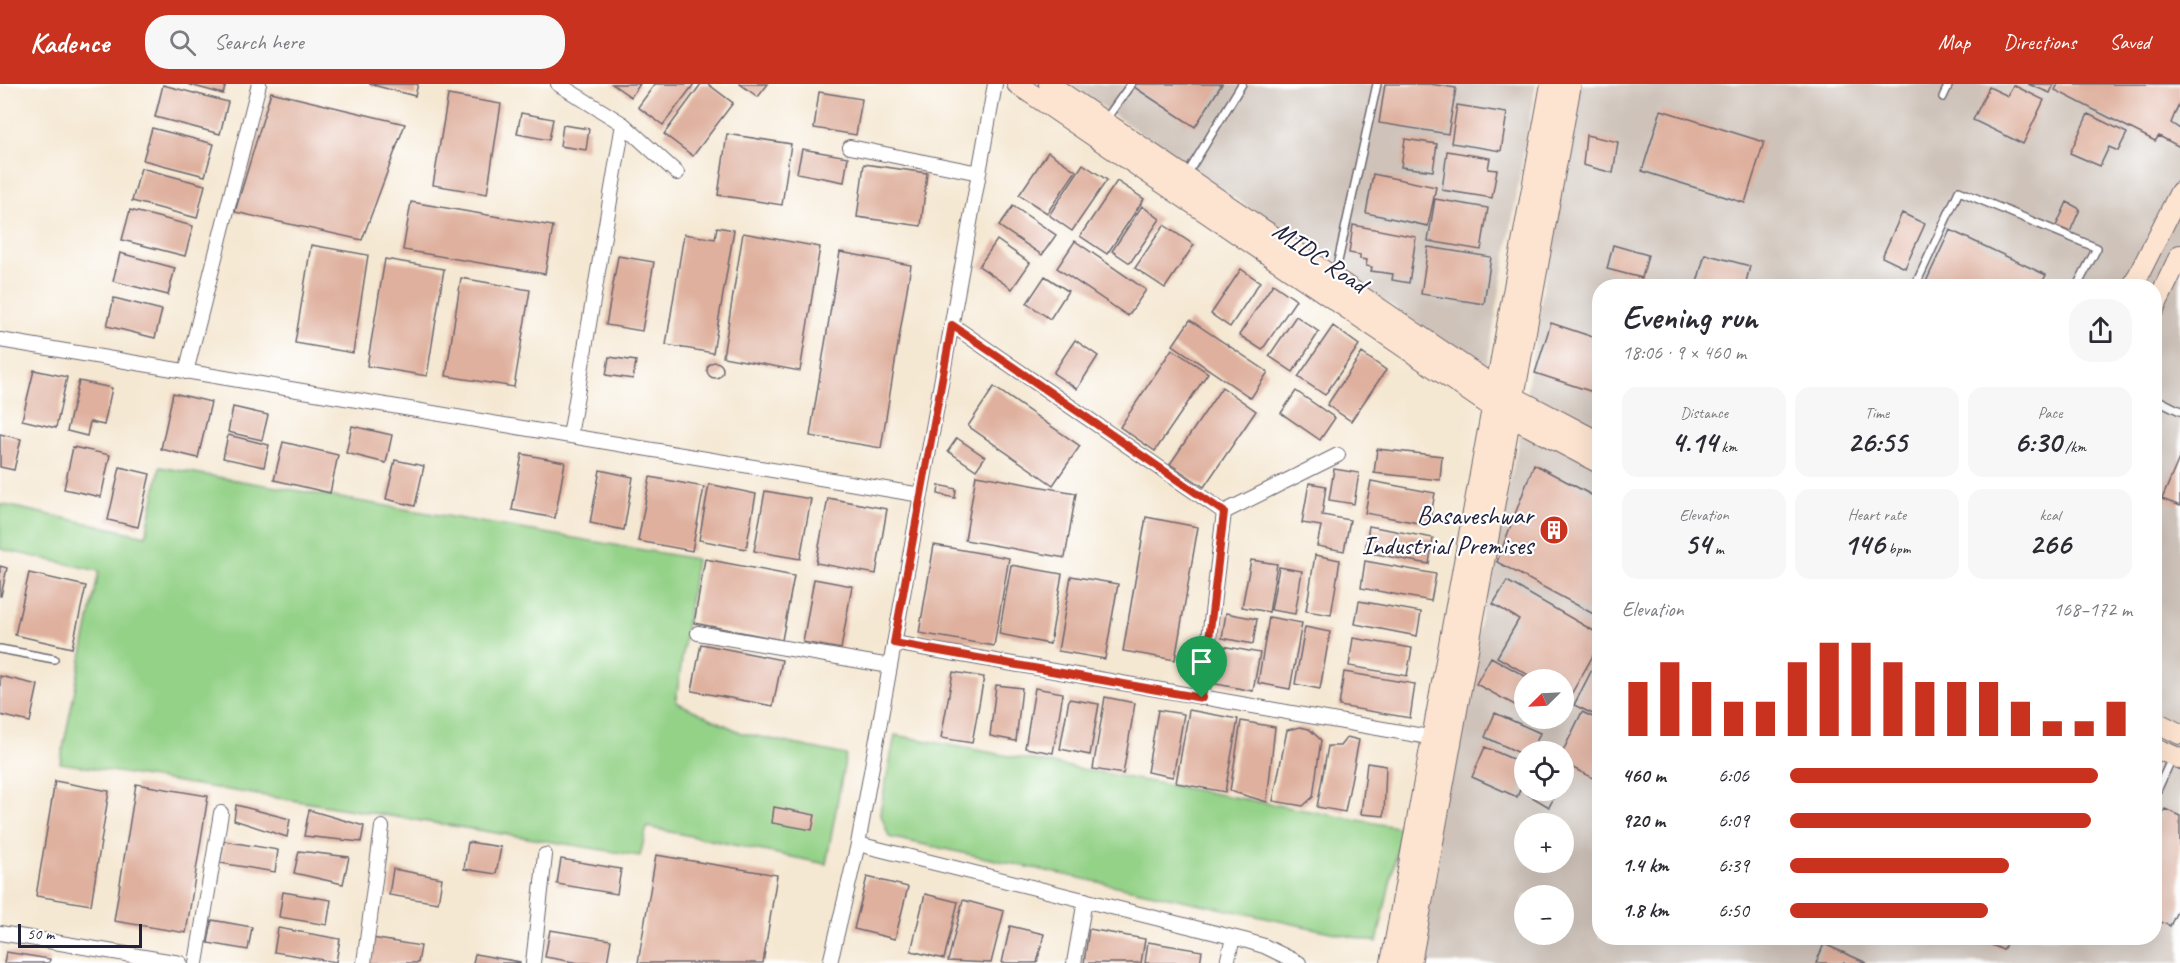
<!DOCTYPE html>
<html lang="en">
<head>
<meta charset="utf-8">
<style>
  :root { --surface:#fff; --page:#f7f7f7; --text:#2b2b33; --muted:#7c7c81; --accent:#c8321e }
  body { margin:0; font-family:Caveat,sans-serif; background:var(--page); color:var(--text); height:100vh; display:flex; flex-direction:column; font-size:22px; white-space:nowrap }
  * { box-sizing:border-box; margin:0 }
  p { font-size:20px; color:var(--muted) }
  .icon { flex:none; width:33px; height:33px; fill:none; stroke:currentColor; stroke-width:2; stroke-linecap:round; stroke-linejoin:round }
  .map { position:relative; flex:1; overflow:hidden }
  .side { position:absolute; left:1592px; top:195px; width:570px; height:666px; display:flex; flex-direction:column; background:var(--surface); border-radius:24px; box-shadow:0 6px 24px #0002 }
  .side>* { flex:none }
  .needle { width:39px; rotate:246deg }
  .tools { position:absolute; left:1514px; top:585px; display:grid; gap:12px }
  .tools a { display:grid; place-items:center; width:60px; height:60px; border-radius:50%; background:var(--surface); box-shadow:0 6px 24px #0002; font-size:30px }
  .scale { position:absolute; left:18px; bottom:15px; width:124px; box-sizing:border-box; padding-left:6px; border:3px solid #22223b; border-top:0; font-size:16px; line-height:21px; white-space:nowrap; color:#22223b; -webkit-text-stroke:4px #fff; paint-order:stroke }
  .pin { position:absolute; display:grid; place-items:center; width:51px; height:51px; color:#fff; margin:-62px -26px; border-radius:50% 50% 50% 0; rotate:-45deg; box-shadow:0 0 6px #0007 }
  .pin .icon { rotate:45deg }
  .round { display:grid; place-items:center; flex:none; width:63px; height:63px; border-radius:24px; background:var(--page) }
  .head { display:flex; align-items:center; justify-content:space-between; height:102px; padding:0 30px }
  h1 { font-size:33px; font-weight:600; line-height:45px }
  .figures { display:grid; grid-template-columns:repeat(3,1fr); gap:9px; height:102px; padding:6px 30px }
  .figures div { display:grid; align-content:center; border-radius:15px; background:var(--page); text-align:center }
  .figures b { font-size:30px; font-weight:600 }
  .figures small { font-size:16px; font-weight:400 }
  .figures p { font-size:16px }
  .chart { height:168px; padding:12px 30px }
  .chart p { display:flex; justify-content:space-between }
  .chart svg { width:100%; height:108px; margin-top:6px; stroke:var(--accent); stroke-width:6 }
  ul { padding:0 30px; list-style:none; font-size:20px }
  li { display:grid; grid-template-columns:96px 72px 1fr; align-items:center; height:45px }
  li i { height:15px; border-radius:8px; background:var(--accent) }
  header { display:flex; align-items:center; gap:36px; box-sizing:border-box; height:84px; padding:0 30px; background:var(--accent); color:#fff }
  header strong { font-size:28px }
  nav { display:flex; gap:33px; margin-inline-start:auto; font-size:21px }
  .search { width:420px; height:54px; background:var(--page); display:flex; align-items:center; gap:15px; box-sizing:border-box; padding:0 21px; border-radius:24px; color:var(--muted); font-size:22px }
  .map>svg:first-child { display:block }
</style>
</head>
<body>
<header>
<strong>Kadence</strong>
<div class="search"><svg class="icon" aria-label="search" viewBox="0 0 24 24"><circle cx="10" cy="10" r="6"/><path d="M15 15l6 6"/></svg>Search here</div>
<nav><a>Map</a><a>Directions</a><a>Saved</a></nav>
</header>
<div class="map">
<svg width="2180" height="879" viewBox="0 0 2180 879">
  <rect width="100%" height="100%" fill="#fff"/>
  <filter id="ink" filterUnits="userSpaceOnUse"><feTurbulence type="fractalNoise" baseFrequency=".0167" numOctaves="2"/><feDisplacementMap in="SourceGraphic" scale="12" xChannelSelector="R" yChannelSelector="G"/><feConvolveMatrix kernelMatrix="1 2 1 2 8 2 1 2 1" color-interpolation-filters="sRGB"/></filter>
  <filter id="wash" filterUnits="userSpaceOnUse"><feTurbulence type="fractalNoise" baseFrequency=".008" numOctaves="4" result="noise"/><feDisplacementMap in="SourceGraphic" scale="24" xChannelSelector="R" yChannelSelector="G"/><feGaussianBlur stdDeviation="1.35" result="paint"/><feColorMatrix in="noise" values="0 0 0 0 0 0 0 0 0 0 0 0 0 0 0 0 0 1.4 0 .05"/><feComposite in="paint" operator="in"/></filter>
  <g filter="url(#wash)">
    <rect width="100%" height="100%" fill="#f5e8d3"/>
    <path fill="#cec2b9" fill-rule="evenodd" d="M1069,0H1536L1486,287Z
      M1576,0H2180V879H1407L1519,355ZM1599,202H2154V854H1599ZM1524,596H1563V634H1524ZM1524,668H1563V706H1524ZM1524,740H1563V778H1524ZM1524,812H1563V850H1524Z"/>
    <path fill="#94d288" stroke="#5b7a62" stroke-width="1.5" d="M160,383L696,475L676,618L742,649L846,671L826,780L647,743L640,772L60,679L99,487L0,465V420L146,452Z
      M895,651L1402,744L1377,858L889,753L880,728Z"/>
    <g id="blocks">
      <path fill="#dfb09e" d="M187,0H226L223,10Z
        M369,0H418L415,12Z
        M612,0H640L631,13Z
        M655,0H694L663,41L638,23Z
        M701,0H708L733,19L693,72L664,50Z
        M740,0H768L758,13Z
        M1136,0H1222L1195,43L1134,3Z
        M1385,0H1430L1456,4L1448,50L1379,39Z
        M2028,0H2054L2050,9Z
        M2058,0H2180V17L2171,39L2180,45V63L2159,52L2155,57L2055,6Z
        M163,1L228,18L220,50L155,33Z
        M2013,1L2044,16L2023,60L1973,36L1989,3L2008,12Z
        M271,8L405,40L362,156L235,128Z
        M819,8L862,15L856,51L814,44Z
        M448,11L501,20L487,110L433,101Z
        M1457,21L1507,29L1501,67L1451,59Z
        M1661,26L1764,58L1745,119L1642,87Z
        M521,29L553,35L549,56L517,50Z
        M2088,30L2127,49L2118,67L2109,63L2100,82L2070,69Z
        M563,41L589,45L586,66L560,62Z
        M152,44L214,60L205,92L143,76Z
        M727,50L791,60L782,121L718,111Z
        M1586,51L1618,58L1613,89L1583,81Z
        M1405,55L1437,60L1433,87L1401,83Z
        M802,65L848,73L844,98L797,89Z
        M1447,67L1490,74L1488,85L1497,86L1492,114L1442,106Z
        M1048,68L1076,87L1047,129L1019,111Z
        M864,80L927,89L921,142L857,133Z
        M1083,80L1107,96L1072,147L1049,131Z
        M141,84L205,101L197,134L132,117Z
        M1373,90L1436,103L1428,142L1366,129Z
        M1117,97L1144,115L1107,170L1080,152Z
        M1435,115L1488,124L1481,166L1428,157Z
        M411,118L553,142L545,190L403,166Z
        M2067,118L2080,125L2070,148L2056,142Z
        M1013,122L1056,151L1042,171L999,142Z
        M1142,122L1160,135L1130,179L1112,167Z
        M130,126L193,142L185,172L122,156Z
        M1902,129L1925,140L1905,184L1882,173Z
        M1164,141L1194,161L1165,204L1135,184Z
        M1353,141L1416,153L1409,199L1392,196L1393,190L1371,187L1372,183L1366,182L1367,176L1360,175V171L1349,169Z
        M717,143L734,146L713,269L666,261L684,150L715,155Z
        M1950,146L2046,191L2040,202H1924Z
        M743,149L820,163L800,287L723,273Z
        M997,156L1030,179L1012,205L979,182Z
        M1075,157L1146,206L1128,232L1057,184Z
        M311,161L368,171L353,269L295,259Z
        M1613,161L1648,171L1642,194L1607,185Z
        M1428,163L1491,173L1484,220L1421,210Z
        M840,168L911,181L881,364L810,352Z
        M120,169L175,184L168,211L113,197Z
        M1705,170L1750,182L1745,202H1696Z
        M618,172L654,178L642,247L606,241Z
        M385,175L444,185L427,292L367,282Z
        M1241,185L1260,198L1230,243L1211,230Z
        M1045,192L1068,207L1050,235L1027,219Z
        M461,194L530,206L514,303L446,292Z
        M1273,200L1296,216L1262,266L1239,251Z
        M114,214L162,226L155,254L107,242Z
        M1296,232L1319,248L1293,288L1269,272Z
        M1190,236L1268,288L1251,314L1173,261Z
        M1551,239L1599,255V310L1535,289Z
        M1333,242L1359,261L1325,311L1298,293Z
        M1075,256L1098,272L1077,305L1053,289Z
        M1172,265L1208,289L1155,367L1120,343Z
        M1362,269L1386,286L1351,337L1327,321Z
        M609,273L636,277L633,295L606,291Z
        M707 286a8 8 0 1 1 16 0a8 8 0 1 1-16 0Z
        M34,286L67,293L56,344L22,336Z
        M79,297L112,304L104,341L90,338L87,352L67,347Z
        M994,303L1080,362L1053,401L968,342Z
        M1222,303L1256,327L1204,403L1170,380Z
        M1296,307L1335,334L1320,356L1281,329Z
        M173,309L211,318L198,374L161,365Z
        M233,323L268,331L262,356L228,348Z
        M352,342L392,351L386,379L346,369Z
        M0,350L21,355L14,386L0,383Z
        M228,351L269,361L264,383L223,374Z
        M957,354L985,373L976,386L948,367Z
        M283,358L338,371L330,409L274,396Z
        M73,363L110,371L101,413L64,405Z
        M1377,365L1442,372L1440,396L1374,389Z
        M522,370L565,378L555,434L512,426Z
        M2180,372V422L2162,415Z
        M395,376L424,382L415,422L386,415Z
        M1534,380L1599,415V533L1497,478Z
        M120,383L150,390L138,443L108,436Z
        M1334,385L1359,389L1354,420L1329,416Z
        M600,386L633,393L624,446L590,439Z
        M976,391L1076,409L1065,474L965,456Z
        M650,393L704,403L692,467L638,457Z
        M1371,397L1435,409L1429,441L1365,429Z
        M1309,399L1326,402L1322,431L1350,436L1344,467L1317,462L1321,442L1302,439Z
        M709,400L756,410L746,465L699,456Z
        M939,401L956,405L955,414L938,410Z
        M765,407L811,415L800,475L754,467Z
        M828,414L887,425L876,490L816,479Z
        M1146,433L1198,443L1175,576L1123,567Z
        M1369,442L1433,454L1429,480L1365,468Z
        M934,461L1009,474L994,562L919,549Z
        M1315,471L1340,476L1331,531L1306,527Z
        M705,475L794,492L782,556L694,539Z
        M1251,476L1277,480L1269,528L1242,523Z
        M1365,477L1436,490L1431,517L1361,504Z
        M1011,481L1062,490L1050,560L999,550Z
        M0,482L7,484L1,512H0Z
        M1279,483L1302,487L1295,530L1271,526Z
        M29,489L86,502L72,564L15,551Z
        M1071,492L1118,500L1105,575L1058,567Z
        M814,495L852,502L841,565L803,558Z
        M1507,497L1599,550V561L1569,614L1563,611V596H1537L1497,573L1519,535L1493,520Z
        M1359,517L1421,528L1417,552L1355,540Z
        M1226,529L1257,535L1253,560L1222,554Z
        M1269,533L1302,539L1290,605L1258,599Z
        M1305,543L1330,548L1320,605L1295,600Z
        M1353,554L1412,564L1407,592L1349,582Z
        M701,560L782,576L773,622L692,607Z
        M1217,561L1260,569L1253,607L1211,599Z
        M1599,572V633L1574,621Z
        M1491,573L1532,596H1524V626L1476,600Z
        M953,588L984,593L972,659L941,654Z
        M1344,588L1415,600L1410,634L1339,622Z
        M0,592L38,601L30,638L0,631Z
        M996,601L1022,604L1016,657L990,652Z
        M1035,604L1063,609L1053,669L1025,664Z
        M1105,613L1135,619L1123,690L1093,685Z
        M1069,615L1099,620L1090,671L1060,665Z
        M1158,626L1184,630L1173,693L1147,688Z
        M1189,626L1238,635L1225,708L1176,699Z
        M1582,628L1599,636V697L1563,679V667Z
        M1495,629L1540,649L1532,668H1524V671L1485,653Z
        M1241,637L1275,643L1267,718L1230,707Z
        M1300,643L1309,645L1321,656L1313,713L1303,722L1273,717L1287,646Z
        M1347,653L1359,656L1345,728L1317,723L1328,662H1340Z
        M1485,663L1524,680V696L1517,713L1472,693Z
        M1367,679L1386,682L1384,732L1361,730Z
        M55,697L109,707L91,821L36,812Z
        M136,700L208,712L186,849L114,837Z
        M1529,706H1558L1549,723L1527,710Z
        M236,721L290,735L287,753L234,736Z
        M774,723L815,731L812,746L772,739Z
        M2165,725L2180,732V821L2170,842L2154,835V748Z
        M309,726L364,742L361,758L304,752Z
        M224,757L278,766L275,788L220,779Z
        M468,758L501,763L496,790L464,785Z
        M299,767L349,773L343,800L294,789Z
        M656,771L777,791L763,879H638Z
        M561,775L621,785L617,810L557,800Z
        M393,785L442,794L438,819L389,811Z
        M867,793L908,803L895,855L854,845Z
        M283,808L331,816L327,841L279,833Z
        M925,810L958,818L944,875L911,867Z
        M963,816L1004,827L991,879L948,877Z
        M212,836L252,843L248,866L208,859Z
        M1010,842L1044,850L1037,879H1002Z
        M278,844L340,855L336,878L274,868Z
        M1089,845L1145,855L1141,879H1084Z
        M550,846L611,856L607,879H579L545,873Z
        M372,854L421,862L418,879H368Z
        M1976,854H2009L2003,866Z
        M1148,858L1202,867L1200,879H1145Z
        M1824,860L1867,879H1816Z
        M6,868L50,875L49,879H4Z
        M475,870L520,878V879H473Z"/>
    </g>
  </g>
  <g filter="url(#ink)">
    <use href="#blocks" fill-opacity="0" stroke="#6c6770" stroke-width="1.5"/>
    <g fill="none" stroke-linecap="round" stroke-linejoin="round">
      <g stroke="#6c6770" stroke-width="10">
        <path id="lane" d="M1943,13L1949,0
          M1106,35L1131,0
          M1186,92L1242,0
          M1335,191L1377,0
          M1915,202L1959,107L2097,164L2077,202
          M2154,314L2180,327
          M0,565L54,575
          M2154,713L2172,674"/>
      </g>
      <g stroke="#6c6770" stroke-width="16">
        <path id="street" d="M558,0L623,40L677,89
          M850,63L979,89
          M952,241L1224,428
          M0,256L921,411
          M186,288L259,0
          M570,352L623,40
          M1224,428L1338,371
          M698,549L890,582
          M894,559L1440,655
          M1202,614L1224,428
          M858,760L1244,856L1264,862L1299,879
          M0,849L180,879
          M196,879L221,729
          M364,879L382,743
          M533,879L545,771
          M830,879L858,760L995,0
          M1074,879L1085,816
          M1227,879L1233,854"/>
      </g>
      <g stroke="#6c6770" stroke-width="22">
        <path id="secondary" d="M1017,0L1492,323L1599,379
          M1049,0L1495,303L1599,358
          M2133,202L2180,108
          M2154,225L2180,171
          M2154,637L2180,650
          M2154,663L2180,675
          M1391,879L1551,0
          M1411,879L1571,0"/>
      </g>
      <use href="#lane" stroke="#fff" stroke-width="7"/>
      <use href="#street" stroke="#fff" stroke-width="14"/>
      <use href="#secondary" stroke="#fde4d0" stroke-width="20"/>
    </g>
  </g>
  <g fill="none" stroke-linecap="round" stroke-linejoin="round" filter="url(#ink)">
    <g stroke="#fff" stroke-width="12">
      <path id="route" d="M952,241L1224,428L1202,614L894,559Z"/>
    </g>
    <use href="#route" stroke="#c8321e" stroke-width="8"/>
  </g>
  <defs>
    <g id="building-disc" transform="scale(1.5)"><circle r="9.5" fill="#c8321e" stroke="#fff"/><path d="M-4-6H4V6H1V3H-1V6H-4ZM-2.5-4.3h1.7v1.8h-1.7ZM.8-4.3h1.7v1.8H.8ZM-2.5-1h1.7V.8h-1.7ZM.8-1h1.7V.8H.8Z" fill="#fff"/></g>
  </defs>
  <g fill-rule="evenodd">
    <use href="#building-disc" x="1554" y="446"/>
  </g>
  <g text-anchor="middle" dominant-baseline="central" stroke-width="4.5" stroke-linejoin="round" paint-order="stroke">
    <g font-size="26" fill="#22223b" stroke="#fff">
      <text transform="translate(1320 173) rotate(34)">MIDC Road</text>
    </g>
    <g font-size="26" fill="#22223b" stroke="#fff" text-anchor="end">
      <text x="1533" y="431">Basaveshwar<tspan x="1533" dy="30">Industrial Premises</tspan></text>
    </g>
  </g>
</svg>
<div class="tools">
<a><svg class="needle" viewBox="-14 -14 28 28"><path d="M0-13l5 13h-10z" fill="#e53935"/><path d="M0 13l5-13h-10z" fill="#7c7c81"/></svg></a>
<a><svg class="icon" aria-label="locate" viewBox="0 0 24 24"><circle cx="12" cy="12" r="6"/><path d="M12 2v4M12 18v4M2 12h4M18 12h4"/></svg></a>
<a>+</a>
<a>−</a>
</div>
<div class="scale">50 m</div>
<div class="pin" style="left:1202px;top:614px;background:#1e9e55"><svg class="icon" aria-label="arrive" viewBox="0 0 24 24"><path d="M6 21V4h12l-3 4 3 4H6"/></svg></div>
<section class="side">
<div class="head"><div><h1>Evening run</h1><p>18:06 · 9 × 460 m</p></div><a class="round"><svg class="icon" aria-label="share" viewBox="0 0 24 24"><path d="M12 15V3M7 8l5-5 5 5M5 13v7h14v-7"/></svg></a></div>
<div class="figures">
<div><p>Distance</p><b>4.14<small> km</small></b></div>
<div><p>Time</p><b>26:55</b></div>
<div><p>Pace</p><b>6:30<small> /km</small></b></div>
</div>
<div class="figures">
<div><p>Elevation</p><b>54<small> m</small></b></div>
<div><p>Heart rate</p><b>146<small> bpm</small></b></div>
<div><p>kcal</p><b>266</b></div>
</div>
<div class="chart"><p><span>Elevation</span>168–172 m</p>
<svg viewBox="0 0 160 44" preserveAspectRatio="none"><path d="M5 44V22M15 44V14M25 44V22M35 44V30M45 44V30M55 44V14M65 44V6M75 44V6M85 44V14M95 44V22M105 44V22M115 44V22M125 44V30M135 44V38M145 44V38M155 44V30"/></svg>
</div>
<ul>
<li><b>460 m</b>6:06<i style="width:90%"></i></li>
<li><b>920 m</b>6:09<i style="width:88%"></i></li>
<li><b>1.4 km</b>6:39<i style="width:64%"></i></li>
<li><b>1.8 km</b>6:50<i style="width:58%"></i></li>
</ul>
</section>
</div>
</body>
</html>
